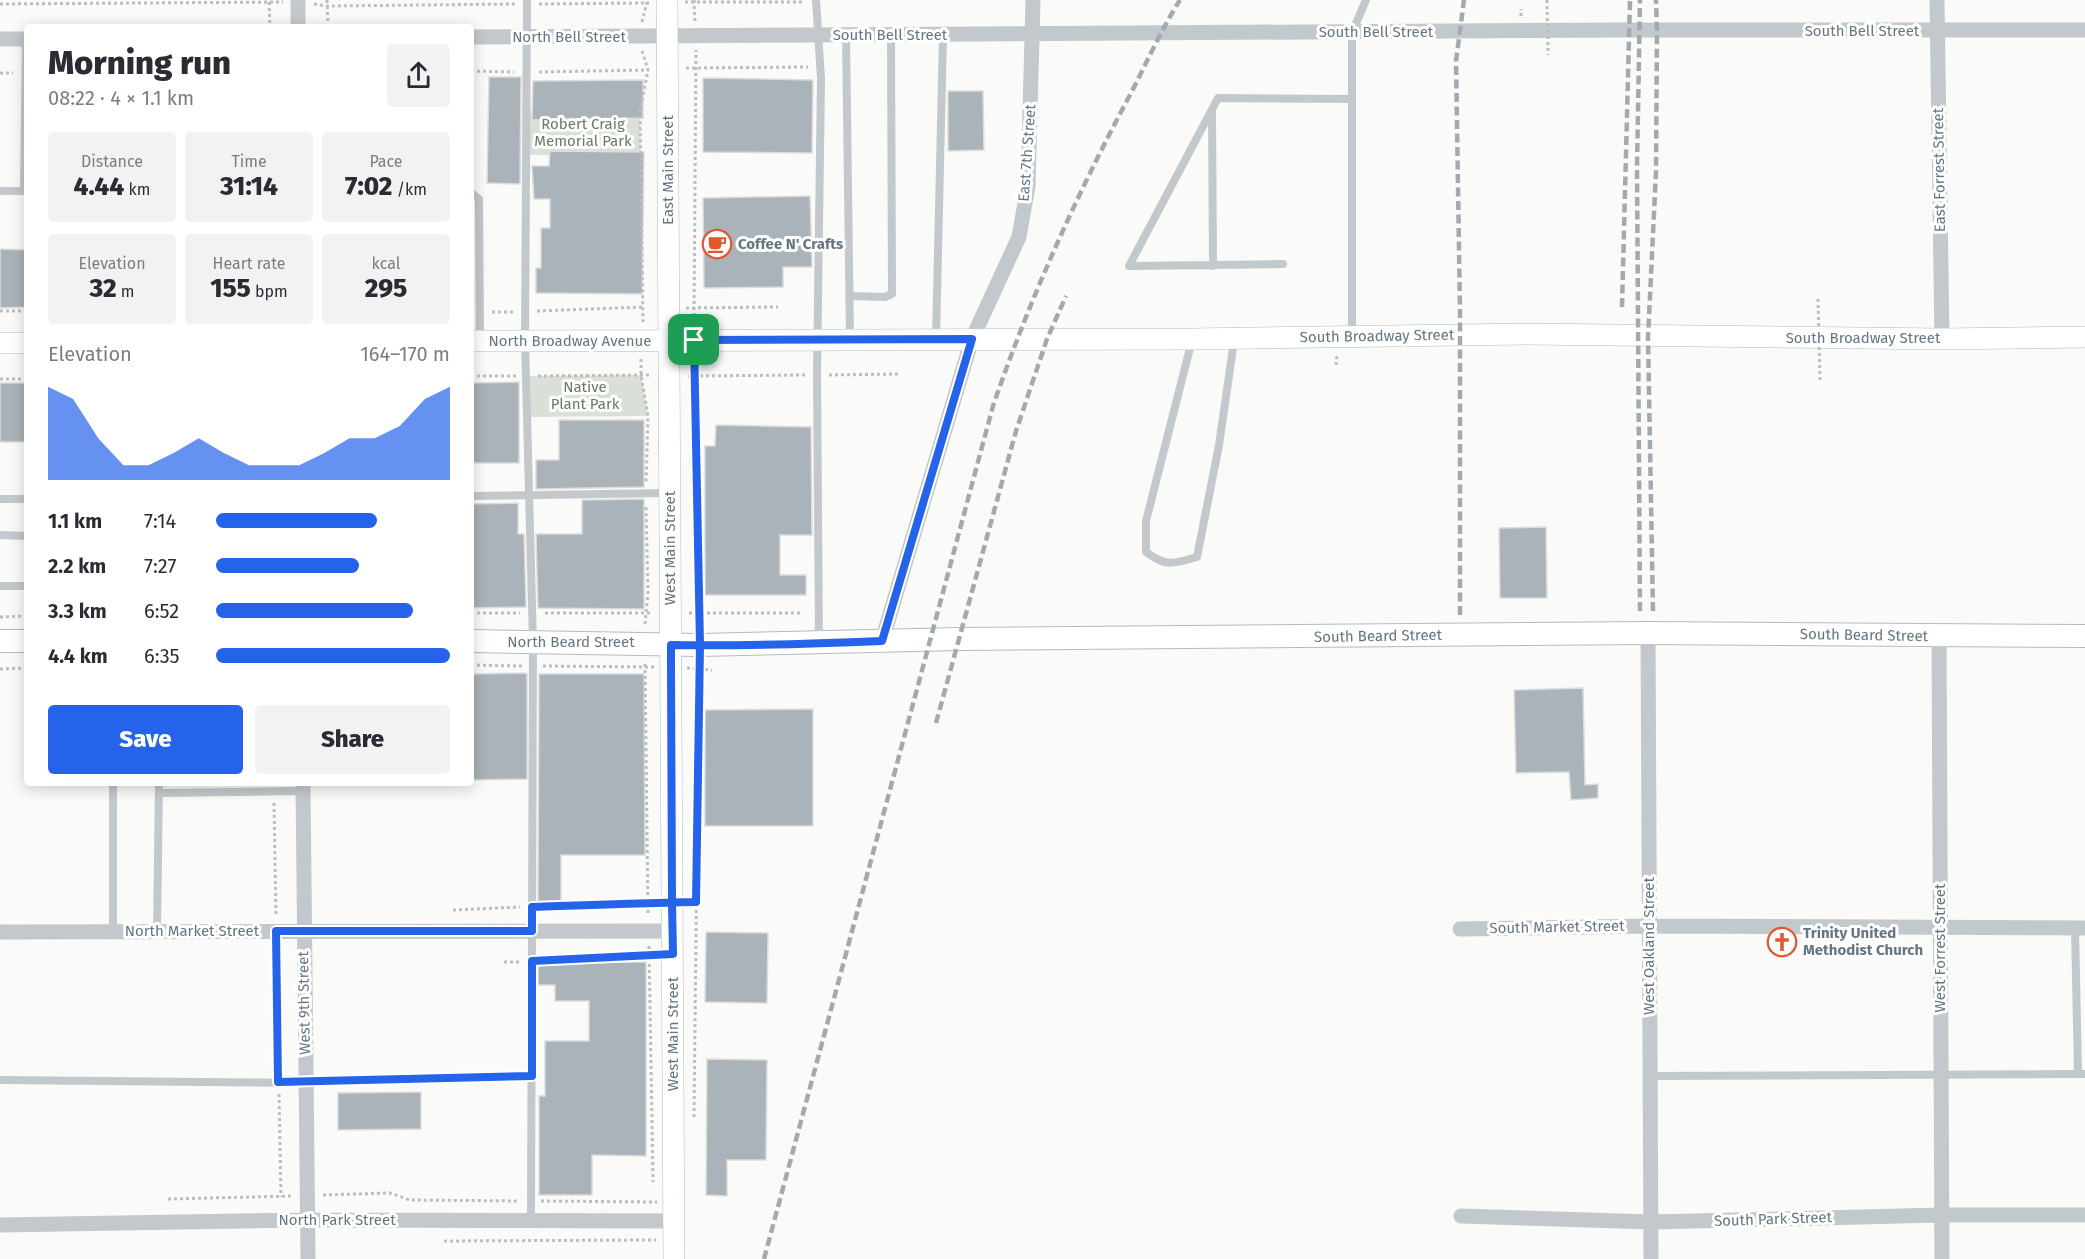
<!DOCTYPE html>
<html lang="en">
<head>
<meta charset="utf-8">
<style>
  :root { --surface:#fff; --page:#f2f2f3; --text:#2b2b33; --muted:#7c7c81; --accent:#2563eb }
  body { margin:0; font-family:"Fira Sans",sans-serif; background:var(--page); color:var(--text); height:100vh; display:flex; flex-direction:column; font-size:22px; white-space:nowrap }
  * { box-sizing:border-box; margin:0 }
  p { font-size:20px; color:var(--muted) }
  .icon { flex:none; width:33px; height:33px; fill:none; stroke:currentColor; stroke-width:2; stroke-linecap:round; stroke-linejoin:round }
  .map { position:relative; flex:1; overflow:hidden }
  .panel { position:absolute; left:24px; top:24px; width:450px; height:762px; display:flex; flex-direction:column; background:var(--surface); border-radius:6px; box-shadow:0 3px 15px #0003 }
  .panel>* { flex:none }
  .pin { position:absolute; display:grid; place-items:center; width:51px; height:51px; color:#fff; margin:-26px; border-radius:12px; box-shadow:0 3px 9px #0006 }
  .round { display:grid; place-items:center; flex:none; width:63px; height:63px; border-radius:6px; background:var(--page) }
  .overview { display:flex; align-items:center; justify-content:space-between; height:102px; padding:0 24px }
  h1 { font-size:33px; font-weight:800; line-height:45px }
  .metrics { display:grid; grid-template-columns:repeat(3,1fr); gap:9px; height:102px; padding:6px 24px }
  .metrics div { display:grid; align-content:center; border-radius:6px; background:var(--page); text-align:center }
  .metrics b { font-size:26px; font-weight:800 }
  .metrics small { font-size:16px; font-weight:400 }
  .metrics p { font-size:16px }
  .chart { height:168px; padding:12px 24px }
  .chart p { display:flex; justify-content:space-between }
  .chart svg { width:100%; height:108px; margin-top:6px; fill:var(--accent); opacity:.7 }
  .primary-button { display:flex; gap:12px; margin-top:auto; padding:12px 24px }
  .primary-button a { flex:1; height:69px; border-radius:6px; background:var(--accent); color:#fff; font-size:24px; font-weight:800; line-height:69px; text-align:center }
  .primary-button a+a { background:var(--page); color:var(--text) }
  ul { padding:0 24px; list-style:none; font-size:20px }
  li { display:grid; grid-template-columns:96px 72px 1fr; align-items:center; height:45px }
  li i { height:15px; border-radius:8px; background:var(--accent) }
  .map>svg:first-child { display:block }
</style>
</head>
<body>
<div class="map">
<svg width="2085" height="1259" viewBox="0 0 2085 1259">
  <rect width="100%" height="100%" fill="#fafaf8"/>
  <path fill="#dadfd7" d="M525,111H640L641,154L525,155Z
    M641,375L648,416L524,417L526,376Z"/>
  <path fill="#aab3b9" stroke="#dcdcda" stroke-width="1.5" d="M489,77H521L520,184L487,183Z
    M703,78L813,80L812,153L703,152Z
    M643,80V118L532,120L533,81Z
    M948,91H983L984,150L948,151Z
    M550,151L644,152L642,294L536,293V268H541V228H550V199H534L532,166H549Z
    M810,196L812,267H783V287L704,288L703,198Z
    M0,249L27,250V307L0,308Z
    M519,382V463H471V383Z
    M0,383H27V442H0Z
    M559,420H644V487L536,489V460H559Z
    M716,425L811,427L812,535H780V575H806V595H705V446H715Z
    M644,499V609L538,608L536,534H582V500Z
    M518,503V534H524L526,607L471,608V504Z
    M1546,527L1547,598H1500L1499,528Z
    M524,673L527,674V779L471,780V674Z
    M539,674H644L645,855H561V902H538Z
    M1583,688L1585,785L1598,784V798L1571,800L1569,772L1516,773L1514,690Z
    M813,709V826H705V710Z
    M706,932L768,933L767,1003L705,1002Z
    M538,962H646V1156L592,1155V1195H539V1096H545V1041H589V1001H555V985H538Z
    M707,1059L767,1060L766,1160H727V1196L706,1195Z
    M421,1092V1129L338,1130V1093Z"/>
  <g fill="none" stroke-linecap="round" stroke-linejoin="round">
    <g stroke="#b3babf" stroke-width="22">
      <path id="secondary" d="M667,0L674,1259
        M471,341L1192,339L1527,334L1942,339L2085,337
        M0,343H27"/>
    </g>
    <g stroke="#b5babe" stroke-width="24">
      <path id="primary" d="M0,641H27
        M471,641L700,645L960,639L1648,633L2085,636"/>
    </g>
    <path stroke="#bbbfc2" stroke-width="3" stroke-dasharray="3 3" stroke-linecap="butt" d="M327,0L328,27
      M694,0L695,22
      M269,2L270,27
      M685,2H805
      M0,4L283,2
      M314,4L327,6L517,4
      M539,4L649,3
      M1521,16V9
      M642,22L647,2
      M642,51L648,70L640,111L643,322
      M686,68L808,67
      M471,71L514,72
      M539,72L649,70
      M0,73H13
      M686,308L778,307
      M0,311H27
      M537,311L644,307
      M492,312H515
      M694,322L696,50
      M641,359V375L648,416L646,483
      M694,359L700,625
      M1336,365L1337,355
      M829,375L899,374
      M471,376H516
      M538,376L651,375
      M688,376L807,375
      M0,379H27
      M471,613H520
      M545,613H652
      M689,613H801
      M0,617L27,616
      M645,624L648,594L646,505
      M645,664L648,915
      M471,665L522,666
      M543,666L654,667
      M687,668L712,670
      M0,669L27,668
      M325,783V788
      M274,803L276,917
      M545,907L655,903
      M453,910L520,907
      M649,946L653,1182
      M276,947L278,1073
      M542,961L649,955
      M504,962H520
      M279,1094L281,1197
      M694,1117L699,665
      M323,1195L390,1193L410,1200L519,1201
      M168,1199L293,1196
      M541,1201L657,1202
      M444,1241L656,1240"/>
    <path stroke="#c3c8cc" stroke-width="8" d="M527,0L525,341L533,643L531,1220
      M816,0L821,79L817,375L819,640
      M846,35L850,339
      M1212,111L1213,266
      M0,191H27
      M24,191L26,39
      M471,193L479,199L480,340
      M1283,264L1129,266L1218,98L1352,99
      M850,296L885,297L892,294L891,35
      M1352,336V33L1366,0
      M936,339L943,35
      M1192,340L1146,521V552C1166,567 1174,564 1197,557L1219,445L1234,341
      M471,496L667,493
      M0,499H27
      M0,535L27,536
      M0,586H27
      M159,793L303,791
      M2075,928L2078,1074
      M157,931L159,783
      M113,932V783
      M1650,1076L2085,1074
      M0,1080L306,1083L532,1075"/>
    <path stroke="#c3c8cc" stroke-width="15" d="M1937,0L1942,339
      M298,27V0
      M471,37L1621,30H2085
      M0,39H27
      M1648,633L1651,1259
      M1939,636L1942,1259
      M882,641L972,339L1019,237L1028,186L1033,0
      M303,783L308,1259
      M1460,929L1649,926L2085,928
      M0,932L672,931
      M1461,1216L1651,1222L1941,1215H2085
      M0,1225L307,1220L674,1221"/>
    <use href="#secondary" stroke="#fff" stroke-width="21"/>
    <use href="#primary" stroke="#fff" stroke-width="22"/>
    <path stroke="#a2aab0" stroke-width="4.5" stroke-dasharray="9 4.5" stroke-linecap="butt" d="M1622,307L1630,0
      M1640,611L1637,168L1640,0
      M1653,611L1648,337L1656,172L1657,30L1656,0
      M1460,615V312L1456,61L1464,0
      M936,723L1016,431L1047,339L1066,296
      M764,1259L993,406C1030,298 1077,194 1131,93C1147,62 1161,30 1180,0"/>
    <path stroke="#bbbfc2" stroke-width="3" stroke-dasharray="3 3" stroke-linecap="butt" d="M1547,0L1548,55
      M1818,299L1820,381"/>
  </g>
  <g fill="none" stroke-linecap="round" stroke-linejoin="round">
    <g stroke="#fff" stroke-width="12">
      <path id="route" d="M694,340L700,645L696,902C642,903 587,905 532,907V931H276L278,1082L532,1076V961L673,954L672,903L671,666V645C741,646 812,644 882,641L972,339L694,340"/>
    </g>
    <use href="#route" stroke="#2563eb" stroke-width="8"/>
  </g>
  <defs>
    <g id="cafe-ring" transform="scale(1.5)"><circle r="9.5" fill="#fff" stroke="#e4572e" stroke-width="1.5"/><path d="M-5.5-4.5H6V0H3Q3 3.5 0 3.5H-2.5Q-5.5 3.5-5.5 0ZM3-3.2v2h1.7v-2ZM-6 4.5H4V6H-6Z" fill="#e4572e"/></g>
    <g id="church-ring" transform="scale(1.5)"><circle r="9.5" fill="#fff" stroke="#e4572e" stroke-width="1.5"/><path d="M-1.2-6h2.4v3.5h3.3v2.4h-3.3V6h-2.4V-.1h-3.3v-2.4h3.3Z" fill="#e4572e"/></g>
  </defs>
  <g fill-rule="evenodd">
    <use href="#cafe-ring" x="717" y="244"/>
    <use href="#church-ring" x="1782" y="942"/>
  </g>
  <g text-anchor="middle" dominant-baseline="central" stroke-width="6" stroke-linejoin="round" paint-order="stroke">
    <g font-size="15" fill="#657683" stroke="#fff">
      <text x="1862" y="31">South Bell Street</text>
      <text x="1376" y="32">South Bell Street</text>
      <text x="890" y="35">South Bell Street</text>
      <text x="569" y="37">North Bell Street</text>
      <text transform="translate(1027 153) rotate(-86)">East 7th Street</text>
      <text transform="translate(668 170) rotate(-90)">East Main Street</text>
      <text transform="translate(1939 170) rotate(-91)">East Forrest Street</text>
      <text transform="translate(1377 336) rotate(-1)">South Broadway Street</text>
      <text x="1863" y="338">South Broadway Street</text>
      <text x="570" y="341">North Broadway Avenue</text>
      <text transform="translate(670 548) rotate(-90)">West Main Street</text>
      <text transform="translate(1864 635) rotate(1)">South Beard Street</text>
      <text transform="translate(1378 636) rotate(-1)">South Beard Street</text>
      <text x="571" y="642">North Beard Street</text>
      <text transform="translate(1557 927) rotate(-1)">South Market Street</text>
      <text x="192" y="931">North Market Street</text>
      <text transform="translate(1649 946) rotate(-90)">West Oakland Street</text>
      <text transform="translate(1940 948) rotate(-90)">West Forrest Street</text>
      <text transform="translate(304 1003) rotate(-91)">West 9th Street</text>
      <text transform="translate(673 1034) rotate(-90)">West Main Street</text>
      <text transform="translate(1773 1219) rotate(-2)">South Park Street</text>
      <text x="337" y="1220">North Park Street</text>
    </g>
    <g font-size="15" fill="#687a64" stroke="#fff">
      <text x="583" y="124">Robert Craig<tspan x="583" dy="17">Memorial Park</tspan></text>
      <text x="585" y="387">Native<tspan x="585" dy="17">Plant Park</tspan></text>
    </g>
    <g font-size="15" font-weight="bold" fill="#657683" stroke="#fff" text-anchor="start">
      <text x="738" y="244">Coffee N' Crafts</text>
      <text x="1803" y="933">Trinity United<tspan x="1803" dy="17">Methodist Church</tspan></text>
    </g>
  </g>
</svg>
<div class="pin" style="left:694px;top:340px;background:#1e9e55"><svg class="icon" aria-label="arrive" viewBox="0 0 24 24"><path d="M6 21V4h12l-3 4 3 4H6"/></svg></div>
<section class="panel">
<div class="overview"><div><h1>Morning run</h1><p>08:22 · 4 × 1.1 km</p></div><a class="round"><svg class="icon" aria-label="share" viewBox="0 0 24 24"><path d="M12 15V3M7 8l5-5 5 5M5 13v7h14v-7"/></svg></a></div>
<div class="metrics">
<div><p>Distance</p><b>4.44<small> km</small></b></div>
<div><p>Time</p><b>31:14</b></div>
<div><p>Pace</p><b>7:02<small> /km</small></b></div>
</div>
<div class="metrics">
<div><p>Elevation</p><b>32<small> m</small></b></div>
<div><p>Heart rate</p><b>155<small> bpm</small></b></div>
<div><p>kcal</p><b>295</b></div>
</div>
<div class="chart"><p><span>Elevation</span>164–170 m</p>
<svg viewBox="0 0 160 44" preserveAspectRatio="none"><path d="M0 44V6L10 11L20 27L30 38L40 38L50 33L60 27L70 33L80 38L90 38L100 38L110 33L120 27L130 27L140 22L150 11L160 6V44z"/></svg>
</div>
<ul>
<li><b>1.1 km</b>7:14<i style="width:69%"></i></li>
<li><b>2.2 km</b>7:27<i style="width:61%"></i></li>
<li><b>3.3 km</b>6:52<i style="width:84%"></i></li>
<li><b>4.4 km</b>6:35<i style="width:100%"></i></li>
</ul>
<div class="primary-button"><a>Save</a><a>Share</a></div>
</section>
</div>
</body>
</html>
